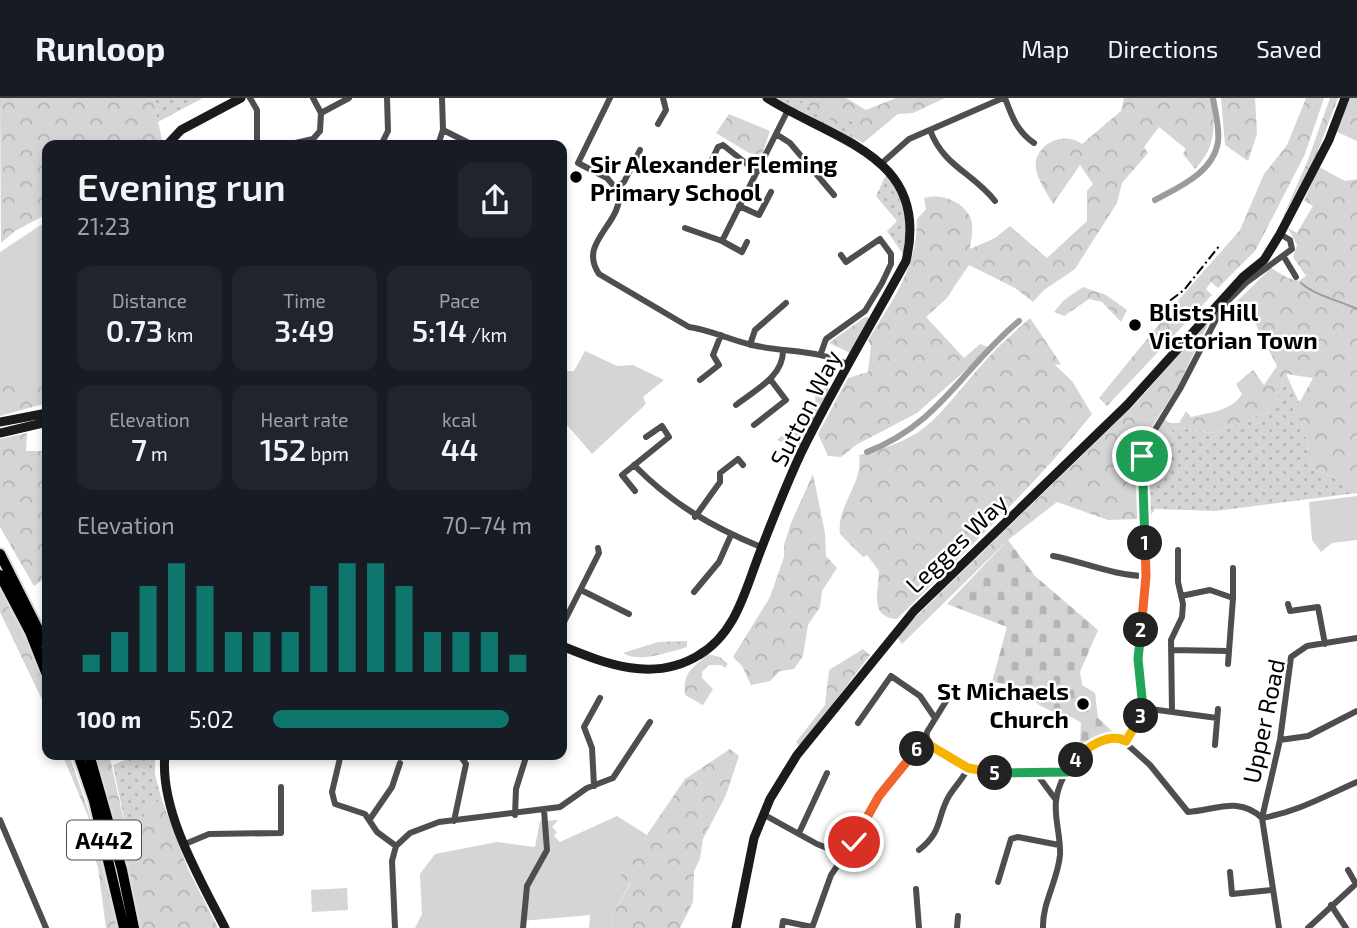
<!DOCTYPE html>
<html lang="en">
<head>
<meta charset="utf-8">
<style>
  :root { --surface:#171b24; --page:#20242c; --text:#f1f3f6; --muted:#9ea1a6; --line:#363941; --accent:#0f766e }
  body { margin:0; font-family:"Exo 2",sans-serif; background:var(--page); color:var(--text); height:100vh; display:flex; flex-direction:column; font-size:26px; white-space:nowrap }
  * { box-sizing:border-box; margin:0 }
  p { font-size:23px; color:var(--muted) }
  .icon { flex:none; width:38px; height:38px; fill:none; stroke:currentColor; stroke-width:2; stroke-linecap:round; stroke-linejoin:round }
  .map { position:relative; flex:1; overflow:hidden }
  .side { position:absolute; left:42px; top:42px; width:525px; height:620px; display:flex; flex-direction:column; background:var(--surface); border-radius:14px; box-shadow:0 4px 10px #0003 }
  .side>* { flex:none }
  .pin { position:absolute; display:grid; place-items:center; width:60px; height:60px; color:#fff; margin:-30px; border:4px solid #fff; border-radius:50%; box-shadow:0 2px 7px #0007 }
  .km { position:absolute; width:35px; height:35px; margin:-18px; border-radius:50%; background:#222; color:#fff; font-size:19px; line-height:35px; text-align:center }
  .round { display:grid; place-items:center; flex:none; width:74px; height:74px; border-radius:14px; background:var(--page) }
  .summary { display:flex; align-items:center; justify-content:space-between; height:119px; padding:0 35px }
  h1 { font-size:38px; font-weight:600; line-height:52px }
  .figures { display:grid; grid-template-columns:repeat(3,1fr); gap:10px; height:119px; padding:7px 35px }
  .figures div { display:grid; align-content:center; border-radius:14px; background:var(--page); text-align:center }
  .figures b { font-size:30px; font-weight:600 }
  .figures small { font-size:19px; font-weight:400 }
  .figures p { font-size:19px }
  .chart { height:196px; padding:14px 35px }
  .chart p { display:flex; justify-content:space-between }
  .chart svg { width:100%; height:126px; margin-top:7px; stroke:var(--accent); stroke-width:6 }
  ul { padding:0 35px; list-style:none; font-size:23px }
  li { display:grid; grid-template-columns:112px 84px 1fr; align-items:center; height:52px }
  li i { height:18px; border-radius:9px; background:var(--accent) }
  header { display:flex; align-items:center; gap:42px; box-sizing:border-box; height:98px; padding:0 35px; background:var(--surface); border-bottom:2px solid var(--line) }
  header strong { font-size:33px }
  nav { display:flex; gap:38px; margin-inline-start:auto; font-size:24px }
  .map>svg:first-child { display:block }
</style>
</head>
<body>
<header>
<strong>Runloop</strong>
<nav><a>Map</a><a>Directions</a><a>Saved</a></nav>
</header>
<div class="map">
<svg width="1357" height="830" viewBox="0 0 1357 830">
  <defs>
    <pattern id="grass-dots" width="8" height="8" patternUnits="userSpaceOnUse" patternTransform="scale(1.75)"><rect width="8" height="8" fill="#d5d5d5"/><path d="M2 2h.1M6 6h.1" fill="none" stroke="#b5b5b5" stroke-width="1.8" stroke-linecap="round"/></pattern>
    <pattern id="forest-crowns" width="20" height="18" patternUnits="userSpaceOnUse" patternTransform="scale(1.75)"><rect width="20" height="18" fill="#d5d5d5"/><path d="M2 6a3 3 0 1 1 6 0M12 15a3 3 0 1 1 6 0" fill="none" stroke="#b5b5b5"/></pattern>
    <pattern id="cemetery-stones" width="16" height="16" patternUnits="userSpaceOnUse" patternTransform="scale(1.75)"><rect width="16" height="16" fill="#d5d5d5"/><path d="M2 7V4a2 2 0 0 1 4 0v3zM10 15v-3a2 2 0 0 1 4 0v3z" fill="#b5b5b5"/></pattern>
  </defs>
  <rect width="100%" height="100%" fill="#fff"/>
  <path fill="url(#grass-dots)" d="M153,0H203L158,24Z
    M775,0H797L840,27L844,19L853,24V38L863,45Z
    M886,77C905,101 909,127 903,156L887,133L897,123L876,98Z
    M1286,276L1299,304L1293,309L1305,335L1311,369L1357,391V395L1216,413L1155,411L1149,420L1146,356L1165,342L1175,329L1212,335L1266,315L1276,303Z
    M140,656H155V677L162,702L147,709L137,758L132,759L113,667Z"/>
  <path fill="url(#forest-crowns)" d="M0,0H153L162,42L160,47H47V116L15,133L1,145Z
    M797,0H846L866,12L896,0H945L913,15L898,16L863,45L853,38V24L844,19L840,28Z
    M1124,0H1212C1215,29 1216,49 1195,71L1183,56L1186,51L1159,29L1144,49L1148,55L1122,85L1117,105L1075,171L1044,192L1033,204L1015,190L969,167L946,201L926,219L964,260L980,246L991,250L917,315L856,347L841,359L828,358L818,336L848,280L868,274L871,248L868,242C893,201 917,171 917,121L926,111L924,100C939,95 961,102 969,117C975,127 971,141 970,151L995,140L1010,128L1047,160L1087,123V93L1093,86L1080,67L1053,106C1047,95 1038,83 1036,71C1032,49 1062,31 1082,46L1121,13Z
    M1221,0H1255L1257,36L1248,63L1225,47Z
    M1306,0H1324L1305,56L1266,132L1255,153L1218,190L1211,184L1206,191L1212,197L1107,308L1099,300L1182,198L1240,132L1264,76L1287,47Z
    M1330,0H1338L1314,63L1282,121L1308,62Z
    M1349,0H1357V43L1335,33Z
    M729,16L770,33L762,57L749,55L716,35Z
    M1319,69L1345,83L1357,81V391L1311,369L1305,335L1293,309L1301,302L1313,280L1286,276L1276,303L1266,315L1212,335L1175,329L1165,342L1146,356L1164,321L1169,325H1179L1186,313L1191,319C1208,315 1232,313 1242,296L1236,286L1253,272L1264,287L1277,268L1249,213L1219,221L1271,170L1288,180L1299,183L1306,178L1293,159L1297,147L1288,130L1297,135L1313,108L1304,103Z
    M1083,189L1106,197L1127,212L1121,224L1102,204L1089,201L1064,218L1054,214L1064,202Z
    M865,219L870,220L850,255L829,245Z
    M1030,220L1061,266L1055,267L1072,283L1092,316C1033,390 964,454 897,521C868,519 879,492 879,473L867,457L863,459L840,436C836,407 864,386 859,357C928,341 935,320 979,270C994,252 1012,236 1030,220Z
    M1211,220L1177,290L1139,349V421L1108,422L1057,404L1008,442L902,546L896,538L1136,305Z
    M830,272L820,282L832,294L798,353L790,349L796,337L794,335L782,344L777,342L815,307L816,284Z
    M0,279H47V305L0,318Z
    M27,335L26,353H47V379L44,380L47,394V479L34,488L0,429V341Z
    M813,376L825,435L826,458L837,470L822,493L820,509L808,527L803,558L794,571L780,573L770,583L751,587L742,568L733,559L770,499L784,459V447L791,425Z
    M0,491C18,529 47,570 47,612L0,514Z
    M687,543V549L681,551C664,555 638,565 623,555L658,544Z
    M863,551L870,557L800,649L796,644L825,607L829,572Z
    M708,556L720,559L728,566L725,570L721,567H709L702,574V580L713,591L703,607L685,597C683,573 692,571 708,556Z
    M730,651L739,658L726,697L703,741L700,761L694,773L693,804L680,830H613L612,818L631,784L621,783V775L685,681Z
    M62,656H69L89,715L117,830H106L98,769L82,727L90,723Z
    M94,656H109L132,759L137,757L135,742L147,709L162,702L188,771L218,830H141L126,759Z"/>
  <path fill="url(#cemetery-stones)" d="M1008,442L1035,478L1098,532L1080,574L1082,587L1095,595L1098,620L1113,634L1110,638L1080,647L1081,625C1071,616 1057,617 1045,610C1019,596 1028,588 992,584L1007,529L947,506Z"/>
  <path fill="#d5d5d5" d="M47,123V279H0V154Z
    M585,253L617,268L633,267L664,282L643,299L646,306L592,356L562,321V283L567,273H574Z
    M1357,398V442L1332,445L1321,454L1312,442L1309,404Z
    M617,718L647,737L621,775V783H631L612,818L613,830H589L590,817L521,823L520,830H415L422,816L420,776L435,756L497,744L535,749L540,723L558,722L552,729L557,734L554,738L560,744Z
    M347,790L348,812L312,814L311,792Z"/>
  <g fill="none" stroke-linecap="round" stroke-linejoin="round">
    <path stroke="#9c9c9c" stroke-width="2" d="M1301,185C1316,198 1338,202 1357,211"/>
    <path stroke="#9c9c9c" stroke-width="6" d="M1155,102C1179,89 1213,75 1218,44C1220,31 1215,13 1213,0
      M867,354C941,325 962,270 1019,223"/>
    <g stroke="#dbdbdb" stroke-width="14">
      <path id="highway" d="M0,456L47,549
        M0,477L30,534L47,577
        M78,656L94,703L124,830
        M89,656L122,772L134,830"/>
    </g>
    <path stroke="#4e4e4e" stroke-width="6" d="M250,0L257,12V47
      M313,0L321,15
      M610,0L578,65L607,80L619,94C623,126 577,144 599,176L689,229C711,232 730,242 752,247C786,255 818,251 849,267
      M1005,0C1012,19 1017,33 1034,45
      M658,26L666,12L663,0
      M443,32L473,47
      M930,32C944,69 972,74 995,103
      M776,36L790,45L834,97
      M291,46L313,41L320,33L321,15L349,0
      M381,47L388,33L387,0
      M438,47L443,32L442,0
      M882,65L909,41L1003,0
      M709,68L718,49L723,47L757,74
      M617,89L624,84L640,52
      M739,108L759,117L771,94
      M685,130L722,143L788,12
      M722,143L742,154L747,144
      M1284,159L1296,179
      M750,247L755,232L786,205
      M821,255L826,241L865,213L882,185L891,166V156L880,141L846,164L841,157
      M700,282L719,267L713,257L721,237
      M736,307C755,292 783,279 783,253
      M754,327L786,302L770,281
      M634,367C672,406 712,429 761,449
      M635,393L622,377L669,339L662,328L646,339
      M695,419L720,384V375L738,361L743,367
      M1053,458C1084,464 1115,478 1146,478
      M581,492L629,516
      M694,494L719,464L731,437
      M1181,498L1210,492L1233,500L1228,566
      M1233,500V470
      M1288,506L1290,513L1318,509L1325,546
      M562,528L599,455L598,450
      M1357,540L1307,548L1291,559L1280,642L1262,720C1297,714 1325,698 1357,684
      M1171,552L1228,553
      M1143,610L1217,620
      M1172,613L1171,542L1182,519L1183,506L1178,484V452
      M858,625L891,578L920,598L935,620
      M1280,642L1308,638L1357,613
      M1126,643L1139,624L1143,610L1138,561L1146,478L1142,357L1145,348L1180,291L1223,208L1247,184L1292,151L1290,142L1280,136
      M926,645L927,634L948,600
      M1215,647L1218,611
      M341,656L332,694L335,706L365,716L377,734L396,748
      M1036,675L1056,702
      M594,688L592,650L584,629L600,600
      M763,716L817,746L832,752L843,749L854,744L879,698L926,645L968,670L992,675L1068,674
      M515,717L516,691L527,656
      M370,721L392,689L400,665
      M0,722L46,830
      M454,723L466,666L459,656
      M799,735L827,675
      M185,746L209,736L281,735V689
      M919,752C944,732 936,720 949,698C955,688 963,681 968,670
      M1348,772L1356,786
      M1230,774L1232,796L1272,792
      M998,784L1011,741L1018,739L1059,747
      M916,791L919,830
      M1331,807L1346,830
      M395,830L392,763L396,748L410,735L439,724L560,709L587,690L613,680L650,624
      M523,830L527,788L547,752L544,712
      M782,830L783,823L812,829
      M812,830L831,777L842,761L843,749
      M957,830L958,818
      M1043,830C1042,805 1058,782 1060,757C1061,739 1054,720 1056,703C1060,671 1088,642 1120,640L1150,667L1188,714C1216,712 1239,698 1262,720L1279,830
      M1308,830L1357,785"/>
    <path stroke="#1b1b1b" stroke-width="9" d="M167,47L181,32L241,0
      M0,324L47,315
      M0,335L47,324
      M562,548C606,566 654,585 699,557C738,534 746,488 762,449C774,418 787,385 801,355C833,290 871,227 906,163C931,58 835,43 767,0
      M165,656C159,712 200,781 225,830
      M736,830L754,740L770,701L797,657L914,513L1127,307L1243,179L1264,162L1280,136L1329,42L1345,0"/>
    <use href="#highway" stroke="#000" stroke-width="10"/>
    <path stroke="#000" stroke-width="2" stroke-dasharray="10 3.5 2 3.5" stroke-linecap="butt" d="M1155,214L1184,192L1220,147"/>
  </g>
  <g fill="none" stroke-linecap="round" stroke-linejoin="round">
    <g stroke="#fff" stroke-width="14">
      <path id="split-1" d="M1142,358L1145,445"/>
    </g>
    <g stroke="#fff" stroke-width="14">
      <path id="split-2" d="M1141,532L1146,478L1145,445"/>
    </g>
    <g stroke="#fff" stroke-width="14">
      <path id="split-3" d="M1141,618L1143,610L1138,561L1141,532"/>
    </g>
    <g stroke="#fff" stroke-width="14">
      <path id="split-4" d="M1076,662C1086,649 1109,634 1126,643L1141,618"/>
    </g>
    <g stroke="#fff" stroke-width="14">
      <path id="split-5" d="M995,675L1068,674L1076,662"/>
    </g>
    <g stroke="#fff" stroke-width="14">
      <path id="split-6" d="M917,651L926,645L968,670L995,675"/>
    </g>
    <g stroke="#fff" stroke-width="14">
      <path id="split-7" d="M866,721L879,698L917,651"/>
    </g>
    <g stroke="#fff" stroke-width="14">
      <path id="split-8" d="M854,744L866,721"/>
    </g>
    <use href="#split-1" stroke="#22a559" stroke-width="9"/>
    <use href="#split-2" stroke="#f0652b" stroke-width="9"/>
    <use href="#split-3" stroke="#22a559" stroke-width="9"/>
    <use href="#split-4" stroke="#f5b400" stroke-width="9"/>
    <use href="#split-5" stroke="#22a559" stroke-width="9"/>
    <use href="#split-6" stroke="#f5b400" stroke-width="9"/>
    <use href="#split-7" stroke="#f0652b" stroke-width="9"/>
    <use href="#split-8" stroke="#f5b400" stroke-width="9"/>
  </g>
  <g fill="#000" stroke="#fff" stroke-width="2.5">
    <circle cx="576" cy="79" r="7"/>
    <circle cx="1135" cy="227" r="7"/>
    <circle cx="1083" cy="606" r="7"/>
  </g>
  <g text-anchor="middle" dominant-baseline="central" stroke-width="5" stroke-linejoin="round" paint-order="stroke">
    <rect fill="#fff" stroke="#4c4c4c" stroke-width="2" x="67" y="722.5" width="74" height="39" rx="5"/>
    <g font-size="23" font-weight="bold" fill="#000">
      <text x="104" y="742">A442</text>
    </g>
    <g font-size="24" font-weight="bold" fill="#000" stroke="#fff" text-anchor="start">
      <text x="590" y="65">Sir Alexander Fleming<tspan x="590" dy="28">Primary School</tspan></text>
      <text x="1149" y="213">Blists Hill<tspan x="1149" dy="28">Victorian Town</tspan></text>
      <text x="1069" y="592" text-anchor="end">St Michaels<tspan x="1069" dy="28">Church</tspan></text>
    </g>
    <g font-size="24" fill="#000" stroke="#fff">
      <text transform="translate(805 310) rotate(-63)">Sutton Way</text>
      <text transform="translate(956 445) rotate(-44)">Legges Way</text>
      <text transform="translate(1263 623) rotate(-78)">Upper Road</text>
    </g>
  </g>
</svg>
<div class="pin" style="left:1142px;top:358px;background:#1e9e55"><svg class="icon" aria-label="arrive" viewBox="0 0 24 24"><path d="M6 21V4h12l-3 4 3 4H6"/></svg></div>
<div class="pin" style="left:854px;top:744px;background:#d93025"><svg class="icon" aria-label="check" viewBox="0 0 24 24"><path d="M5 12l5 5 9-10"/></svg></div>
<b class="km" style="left:1145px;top:445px">1</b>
<b class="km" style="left:1141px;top:532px">2</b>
<b class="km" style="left:1141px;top:618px">3</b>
<b class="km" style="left:1076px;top:662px">4</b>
<b class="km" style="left:995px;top:675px">5</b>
<b class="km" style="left:917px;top:651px">6</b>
<section class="side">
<div class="summary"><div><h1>Evening run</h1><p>21:23</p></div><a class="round"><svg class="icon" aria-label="share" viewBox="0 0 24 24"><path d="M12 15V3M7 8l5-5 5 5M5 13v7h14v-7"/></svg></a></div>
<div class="figures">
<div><p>Distance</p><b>0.73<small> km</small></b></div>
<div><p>Time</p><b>3:49</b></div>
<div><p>Pace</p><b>5:14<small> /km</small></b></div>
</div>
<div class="figures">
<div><p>Elevation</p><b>7<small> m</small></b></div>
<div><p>Heart rate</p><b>152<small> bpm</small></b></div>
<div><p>kcal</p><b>44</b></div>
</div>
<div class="chart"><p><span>Elevation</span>70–74 m</p>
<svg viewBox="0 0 160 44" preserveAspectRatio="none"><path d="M5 44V38M15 44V30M25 44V14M35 44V6M45 44V14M55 44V30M65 44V30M75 44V30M85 44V14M95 44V6M105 44V6M115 44V14M125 44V30M135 44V30M145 44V30M155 44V38"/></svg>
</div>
<ul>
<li><b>100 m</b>5:02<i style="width:91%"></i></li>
</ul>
</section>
</div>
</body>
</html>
